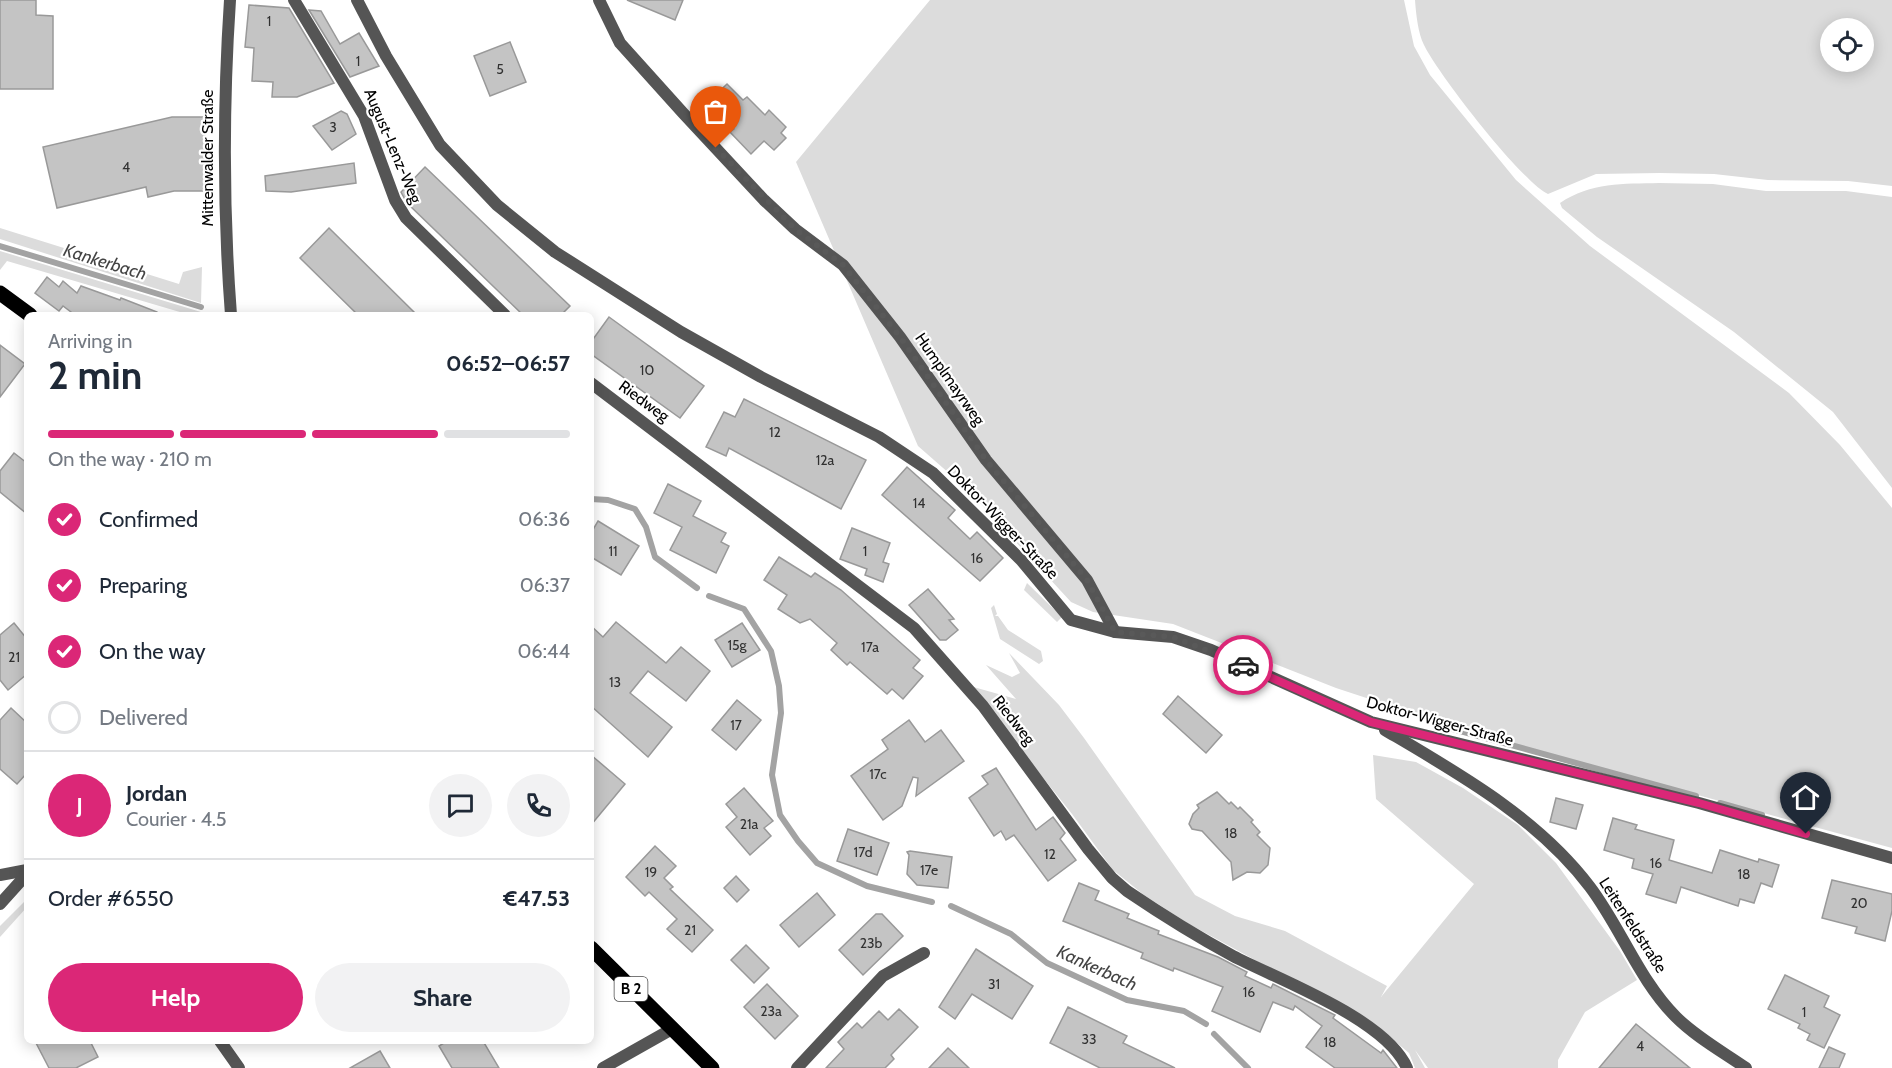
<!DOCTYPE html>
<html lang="en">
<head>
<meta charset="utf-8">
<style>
	body { margin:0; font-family:Cabin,sans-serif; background:#f2f2f3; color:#1f2937; height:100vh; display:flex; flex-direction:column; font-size:22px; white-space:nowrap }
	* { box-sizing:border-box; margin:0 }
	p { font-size:20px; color:#747a83 }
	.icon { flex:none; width:33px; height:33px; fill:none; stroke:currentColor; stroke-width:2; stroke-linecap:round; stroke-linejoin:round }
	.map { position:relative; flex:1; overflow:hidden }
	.side { position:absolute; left:24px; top:312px; width:570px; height:732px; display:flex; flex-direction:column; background:#fff; border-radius:9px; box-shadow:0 3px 15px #0003 }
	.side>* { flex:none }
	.buttons { position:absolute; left:1820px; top:18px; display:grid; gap:12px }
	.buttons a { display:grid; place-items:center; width:54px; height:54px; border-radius:50%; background:#fff; box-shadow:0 3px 15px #0003; font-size:30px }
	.pin { position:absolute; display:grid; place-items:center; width:51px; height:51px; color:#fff; margin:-62px -26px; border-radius:50% 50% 50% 0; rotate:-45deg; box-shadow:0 0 6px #0007 }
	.pin .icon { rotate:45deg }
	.courier { position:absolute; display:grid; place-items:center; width:60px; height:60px; margin:-30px; border:4px solid #db2777; border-radius:50%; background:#fff; color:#222; box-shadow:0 2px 8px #0007 }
	.head em { font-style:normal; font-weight:700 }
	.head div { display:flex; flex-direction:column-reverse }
	.head { display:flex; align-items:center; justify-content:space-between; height:102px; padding:0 24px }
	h1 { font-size:39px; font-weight:700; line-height:45px }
	.bar { display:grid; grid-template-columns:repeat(4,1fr); gap:9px 6px; align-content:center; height:72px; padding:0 24px }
	.bar i { height:8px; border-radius:4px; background:#e0e1e3 }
	.bar .current { background:#db2777 }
	.bar p { grid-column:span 4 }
	.line { display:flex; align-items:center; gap:15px; padding:0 24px; border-top:2px solid #e0e1e3 }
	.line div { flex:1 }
	.round { display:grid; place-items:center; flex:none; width:63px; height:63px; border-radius:32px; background:#f2f2f3 }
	ol { padding:0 24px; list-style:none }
	li { display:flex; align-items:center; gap:18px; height:66px }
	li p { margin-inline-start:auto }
	li .icon { padding:6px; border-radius:50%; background:#db2777; color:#fff; stroke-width:4 }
	li:last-child { color:#747a83 }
	li i { width:33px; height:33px; border:3px solid #e0e1e3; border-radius:50% }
	.cta { display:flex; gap:12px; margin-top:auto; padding:12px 24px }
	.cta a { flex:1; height:69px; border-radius:36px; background:#db2777; color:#fff; font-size:24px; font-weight:700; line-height:69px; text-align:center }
	.cta a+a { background:#f2f2f3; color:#1f2937 }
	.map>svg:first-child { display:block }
	.green { fill:#dcdcdc; fill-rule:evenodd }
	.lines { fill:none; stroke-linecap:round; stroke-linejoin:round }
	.stream { stroke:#a3a3a3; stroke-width:6 }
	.building { fill:#c4c4c4; stroke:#999; stroke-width:1.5 }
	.minor { stroke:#555; stroke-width:12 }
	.primary { stroke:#000; stroke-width:15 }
	.done { stroke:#595959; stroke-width:6; stroke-dasharray:0 10.8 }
	.route { stroke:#db2777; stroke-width:8 }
	.labels { text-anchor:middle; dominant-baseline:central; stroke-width:4.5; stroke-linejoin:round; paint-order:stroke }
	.number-label { font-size:14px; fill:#313131 }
	.shield { fill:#fff; stroke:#4c4c4c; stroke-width:1.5 }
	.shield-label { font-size:15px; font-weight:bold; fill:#000 }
	.street-label { font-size:16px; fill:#000; stroke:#fff }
	.water-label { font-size:18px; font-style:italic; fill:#444; stroke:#fff }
</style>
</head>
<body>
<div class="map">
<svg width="1892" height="1068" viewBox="0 0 1892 1068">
	<rect width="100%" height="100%" fill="#fff"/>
	<!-- green -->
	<g class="green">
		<polygon points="930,0 1404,0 1414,46 1430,75 1516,180 1590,246 1789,393 1840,445 1892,508 1892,848 1485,737 1336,688 1173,624 1093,612 1071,602 967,489 918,446 796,162"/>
		<path d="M1415,0H1892V186L1848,181L1768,180L1714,174L1660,173L1596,174L1548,194C1522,182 1438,74 1424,45C1418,33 1416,14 1415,0ZM1830,28H1863V62H1830Z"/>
		<path d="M1659,183L1713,184L1766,191H1846L1892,197V488L1833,412L1734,332L1597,237L1562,208L1560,203C1591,182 1623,184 1659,183Z"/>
		<polygon points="0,228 179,284 183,272 202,267 201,303 0,239"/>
		<polygon points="0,251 201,312 201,315 190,315 7,261 0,270"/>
		<polygon points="1027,583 1062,617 1057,622 1024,590"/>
		<polygon points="994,605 997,614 995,616 998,616 1008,630 1041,651 1043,661 1039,664 1000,639 991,608"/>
		<polygon points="1009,653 1059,705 1084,738 1195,895 1235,916 1285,931 1387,986 1381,997 1474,884 1376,799 1373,755 1416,762 1463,788 1518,825 1556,863 1620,951 1637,980 1585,1012 1558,1060 1558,1068 1428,1068 1415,1050 1425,1068 1415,1068 1409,1053 1378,1027 1189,924 1144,895 1113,870 1072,814 970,686 1016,699 986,665 1012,677 1020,673"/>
		<polygon points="27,899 27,907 0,937 0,926"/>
	</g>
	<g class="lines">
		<!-- stream -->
		<g class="stream">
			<polyline points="0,246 201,307"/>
			<polyline points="591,499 608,500 635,509 646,527 655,557 697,588"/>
			<polyline points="709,596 744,609 771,651 779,686 781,713 772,775 780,815 798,841 817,863 867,886 932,902"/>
			<polyline points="1442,726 1696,796"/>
			<polyline points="1720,803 1762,815"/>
			<polyline points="951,906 1011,934 1047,963 1127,1000 1184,1011 1206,1024"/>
			<polyline points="1214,1034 1248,1068"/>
		</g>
	</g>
	<!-- building -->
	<g class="building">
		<polygon points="0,0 36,0 36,15 53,16 53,89 0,89"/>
		<polygon points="627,0 683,0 675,20"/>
		<polygon points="249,5 289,8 334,83 297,97 272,97 273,82 252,81 254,48 245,47"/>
		<polygon points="309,10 321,11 340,44 359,33 379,66 350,77"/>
		<polygon points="510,42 526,82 490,96 474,56"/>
		<polygon points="727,84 743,100 747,97 765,115 769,110 786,127 781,133 786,138 774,150 764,141 751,154 730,132 734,129 708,102"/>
		<polygon points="341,111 347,114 356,134 332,150 313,126"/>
		<polygon points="172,117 205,117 204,191 174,191 148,197 146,187 57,208 43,147"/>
		<polygon points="354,163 356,183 291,192 266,191 265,176"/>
		<polygon points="425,167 570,306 561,315 523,315 407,203 401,192"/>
		<polygon points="329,228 417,315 358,315 300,258"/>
		<polygon points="47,277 59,287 63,281 77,293 81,286 120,300 121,298 157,312 157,315 75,315 63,306 59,311 35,293"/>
		<polygon points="609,317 704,386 680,418 591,354 591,342"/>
		<polygon points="0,345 25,364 0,397"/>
		<polygon points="744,399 866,460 841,509 729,448 726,456 706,447 724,412 735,417"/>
		<polygon points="14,453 27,463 27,514 0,492 0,471"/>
		<polygon points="907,467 955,510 948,518 970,539 977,532 1003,558 980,581 882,495"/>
		<polygon points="668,484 701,501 693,516 726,533 721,542 729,546 716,573 670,550 682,527 654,513"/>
		<polygon points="598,521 639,546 621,575 591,557 591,533"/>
		<polygon points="852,528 890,543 883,562 889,564 883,582 865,575 867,569 840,559"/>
		<polygon points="779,557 811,577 815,573 841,590 920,660 913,668 923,676 903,699 892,689 887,694 850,662 847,665 831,650 837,643 810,619 800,623 778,609 787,595 764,580"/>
		<polygon points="928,589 954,619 949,620 958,630 946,640 940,640 909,605"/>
		<polygon points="616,622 666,663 681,647 710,671 686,701 648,671 630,693 672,727 648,757 591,706 591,626 603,637"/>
		<polygon points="14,623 27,639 27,674 8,690 0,680 0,635"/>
		<polygon points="742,623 760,650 732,667 715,640"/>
		<polygon points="1178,696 1222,735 1206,753 1163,714"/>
		<polygon points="737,700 761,720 736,750 712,730"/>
		<polygon points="11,708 27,723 27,773 17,784 0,769 0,720"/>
		<polygon points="909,720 925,742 941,730 964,761 916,796 918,778 913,777 902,806 883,820 851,776 888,749 882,740"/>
		<polygon points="591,755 625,784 591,825"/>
		<polygon points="996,768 1036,830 1053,817 1065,833 1060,839 1076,860 1048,881 1014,835 1006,840 1001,831 994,836 969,798 988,784 982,776"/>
		<polygon points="744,788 773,821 764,828 771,836 750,855 726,827 737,817 726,804"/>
		<polygon points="1217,792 1229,804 1231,802 1238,809 1240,807 1253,820 1251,822 1260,832 1257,835 1270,848 1268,865 1260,873 1247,872 1233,880 1231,862 1202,831 1192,829 1189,824 1193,814 1199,808 1197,805"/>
		<polygon points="1556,798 1583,805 1576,829 1550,822"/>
		<polygon points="1613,818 1637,825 1635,829 1674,840 1669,860 1712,873 1720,850 1758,862 1759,859 1779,865 1772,887 1761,883 1754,903 1740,899 1738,906 1681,887 1676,903 1646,894 1653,874 1632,868 1634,859 1604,850"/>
		<polygon points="848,829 889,843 877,875 837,861"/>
		<polygon points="655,846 676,866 664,878 673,887 670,889 713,930 692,952 667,929 677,919 649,892 645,896 626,877"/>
		<polygon points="910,851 952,857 948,888 917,885 907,874 909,855 907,852"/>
		<polygon points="736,876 749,890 737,902 724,888"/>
		<polygon points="1832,880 1892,894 1892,911 1885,941 1855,933 1857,927 1822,918"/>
		<polygon points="1079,883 1099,891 1095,900 1129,914 1127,918 1159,931 1158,934 1218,957 1247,972 1245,976 1271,988 1273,984 1335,1015 1333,1018 1381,1053 1383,1050 1397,1068 1335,1068 1306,1047 1322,1026 1295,1006 1293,1010 1273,1002 1260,1032 1212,1011 1223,987 1174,968 1173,971 1141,958 1143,953 1063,921"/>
		<polygon points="817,893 835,915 799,947 780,925"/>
		<polygon points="876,914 882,914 903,936 863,975 839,950"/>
		<polygon points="746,945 769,968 754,983 731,960"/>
		<polygon points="976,949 1033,986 1012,1019 972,994 955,1019 939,1007"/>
		<polygon points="1785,975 1829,996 1824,1007 1840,1015 1824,1048 1807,1040 1810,1034 1798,1028 1800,1024 1768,1009"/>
		<polygon points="767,984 798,1016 775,1039 744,1007"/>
		<polygon points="1068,1007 1127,1036 1123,1043 1175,1068 1100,1068 1050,1043"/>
		<polygon points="899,1009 918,1027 891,1055 894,1059 885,1068 826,1068 844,1049 838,1042 857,1023 862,1028 879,1011 888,1020"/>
		<polygon points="1636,1024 1690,1068 1599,1068"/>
		<polygon points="35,1041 90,1041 98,1057 76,1068 49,1068"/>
		<polygon points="447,1041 483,1041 499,1068 452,1068 439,1046"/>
		<polygon points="1829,1047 1845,1054 1839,1068 1819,1068"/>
		<polygon points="948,1048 969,1068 929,1068"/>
		<polygon points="380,1051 390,1068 350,1068"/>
	</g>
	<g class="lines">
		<!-- minor -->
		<g class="minor">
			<path d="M230,0C223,105 223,210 231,315"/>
			<polyline points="294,0 364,116 395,200 406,218 505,315"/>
			<polyline points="357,0 386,56 440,145 497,205 555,252 681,332 761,377 879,437 933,473 1021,560 1071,620 1115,632 1173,637 1211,650 1371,722 1699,803 1892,858"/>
			<polyline points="599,0 620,43 683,113 764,200 795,229 843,265 900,337 986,460 1087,580 1115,632"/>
			<path d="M591,383L914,628L983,706L1088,849L1112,878L1127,891C1161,914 1196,936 1233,956C1279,980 1386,1019 1407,1068"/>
			<path d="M1385,730C1458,773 1538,818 1590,887C1621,928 1639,980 1676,1017C1696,1037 1723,1052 1746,1068"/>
			<polyline points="0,875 27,870"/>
			<polyline points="0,904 27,874"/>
			<polyline points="220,1041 239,1068"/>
			<polyline points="603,1068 672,1029"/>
			<polyline points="797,1068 883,976 924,953"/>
		</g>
		<!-- primary -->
		<g class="primary">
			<polyline points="0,293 30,315"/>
			<polyline points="591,948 712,1068"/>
		</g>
	</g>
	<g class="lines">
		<!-- done -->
		<polyline class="done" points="716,148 795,229 843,265 900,337 986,460 1087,580 1115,632 1173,637 1243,665"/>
		<!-- route -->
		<polyline class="route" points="1243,665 1371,722 1699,803 1806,834"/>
	</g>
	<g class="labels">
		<!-- number labels -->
		<g class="number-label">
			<text x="269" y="21">1</text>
			<text x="358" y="61">1</text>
			<text x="500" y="69">5</text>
			<text x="333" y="127">3</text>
			<text x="126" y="167">4</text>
			<text x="647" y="370">10</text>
			<text x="775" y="432">12</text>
			<text x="825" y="460">12a</text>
			<text x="919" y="503">14</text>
			<text x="613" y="551">11</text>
			<text x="865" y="551">1</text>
			<text x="977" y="558">16</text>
			<text x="737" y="645">15g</text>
			<text x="870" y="647">17a</text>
			<text x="14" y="657">21</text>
			<text x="615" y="682">13</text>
			<text x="736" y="725">17</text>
			<text x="878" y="774">17c</text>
			<text x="749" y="824">21a</text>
			<text x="1231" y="833">18</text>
			<text x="863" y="852">17d</text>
			<text x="1050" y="854">12</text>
			<text x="1656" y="863">16</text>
			<text x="929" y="870">17e</text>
			<text x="651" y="872">19</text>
			<text x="1744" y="874">18</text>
			<text x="1859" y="903">20</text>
			<text x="690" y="930">21</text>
			<text x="871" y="943">23b</text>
			<text x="994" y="984">31</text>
			<text x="1249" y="992">16</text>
			<text x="771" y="1011">23a</text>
			<text x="1804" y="1012">1</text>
			<text x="1089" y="1039">33</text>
			<text x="1330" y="1042">18</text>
			<text x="1640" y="1046">4</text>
		</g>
		<!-- shield labels -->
		<rect class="shield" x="614.5" y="977" width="33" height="24" rx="4.5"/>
		<g class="shield-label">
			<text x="631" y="989">B 2</text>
		</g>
		<!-- street labels -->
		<g class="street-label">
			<text transform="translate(393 146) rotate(67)">August-Lenz-Weg</text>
			<text transform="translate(207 158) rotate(-90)">Mittenwalder Straße</text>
			<text transform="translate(950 379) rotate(55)">Humplmayrweg</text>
			<text transform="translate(644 401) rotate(36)">Riedweg</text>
			<text transform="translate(1003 522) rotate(46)">Doktor-Wigger-Straße</text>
			<text transform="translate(1014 720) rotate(52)">Riedweg</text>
			<text transform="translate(1440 721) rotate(15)">Doktor-Wigger-Straße</text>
			<text transform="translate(1633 925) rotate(57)">Leitenfeldstraße</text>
		</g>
		<!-- water labels -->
		<g class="water-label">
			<text transform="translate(105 262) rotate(17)">Kankerbach</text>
			<text transform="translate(1097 968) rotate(24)">Kankerbach</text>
		</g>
	</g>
</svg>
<div class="buttons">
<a><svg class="icon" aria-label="locate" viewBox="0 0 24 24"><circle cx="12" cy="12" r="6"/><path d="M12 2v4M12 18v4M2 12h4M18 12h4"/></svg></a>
</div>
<div class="pin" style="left:716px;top:148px;background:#ea580c"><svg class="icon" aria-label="bag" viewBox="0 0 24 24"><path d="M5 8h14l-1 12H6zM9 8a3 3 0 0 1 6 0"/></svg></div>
<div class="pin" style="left:1806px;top:834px;background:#1f2937"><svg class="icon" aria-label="home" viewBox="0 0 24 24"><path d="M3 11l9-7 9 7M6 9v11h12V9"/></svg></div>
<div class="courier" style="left:1243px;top:665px"><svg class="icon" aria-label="car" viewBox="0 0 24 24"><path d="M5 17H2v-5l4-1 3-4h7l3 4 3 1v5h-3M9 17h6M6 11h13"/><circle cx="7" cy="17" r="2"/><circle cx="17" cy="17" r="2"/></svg></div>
<section class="side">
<div class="head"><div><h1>2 min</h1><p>Arriving in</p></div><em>06:52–06:57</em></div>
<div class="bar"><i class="current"></i><i class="current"></i><i class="current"></i><i></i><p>On the way · 210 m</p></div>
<ol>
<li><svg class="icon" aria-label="check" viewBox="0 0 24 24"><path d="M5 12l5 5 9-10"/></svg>Confirmed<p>06:36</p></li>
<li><svg class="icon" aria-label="check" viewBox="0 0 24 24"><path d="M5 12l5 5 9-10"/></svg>Preparing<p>06:37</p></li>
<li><svg class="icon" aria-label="check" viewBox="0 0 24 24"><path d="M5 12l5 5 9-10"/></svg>On the way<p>06:44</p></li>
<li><i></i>Delivered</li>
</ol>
<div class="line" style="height:108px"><b class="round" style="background:#db2777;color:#fff">J</b><div><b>Jordan</b><p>Courier · 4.5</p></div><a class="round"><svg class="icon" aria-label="chat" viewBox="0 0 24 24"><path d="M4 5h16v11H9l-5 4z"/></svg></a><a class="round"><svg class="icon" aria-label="phone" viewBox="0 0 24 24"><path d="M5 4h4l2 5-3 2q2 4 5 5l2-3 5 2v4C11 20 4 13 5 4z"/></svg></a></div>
<div class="line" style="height:78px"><div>Order #6550</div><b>€47.53</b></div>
<div class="cta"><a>Help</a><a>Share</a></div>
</section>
</div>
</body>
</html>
